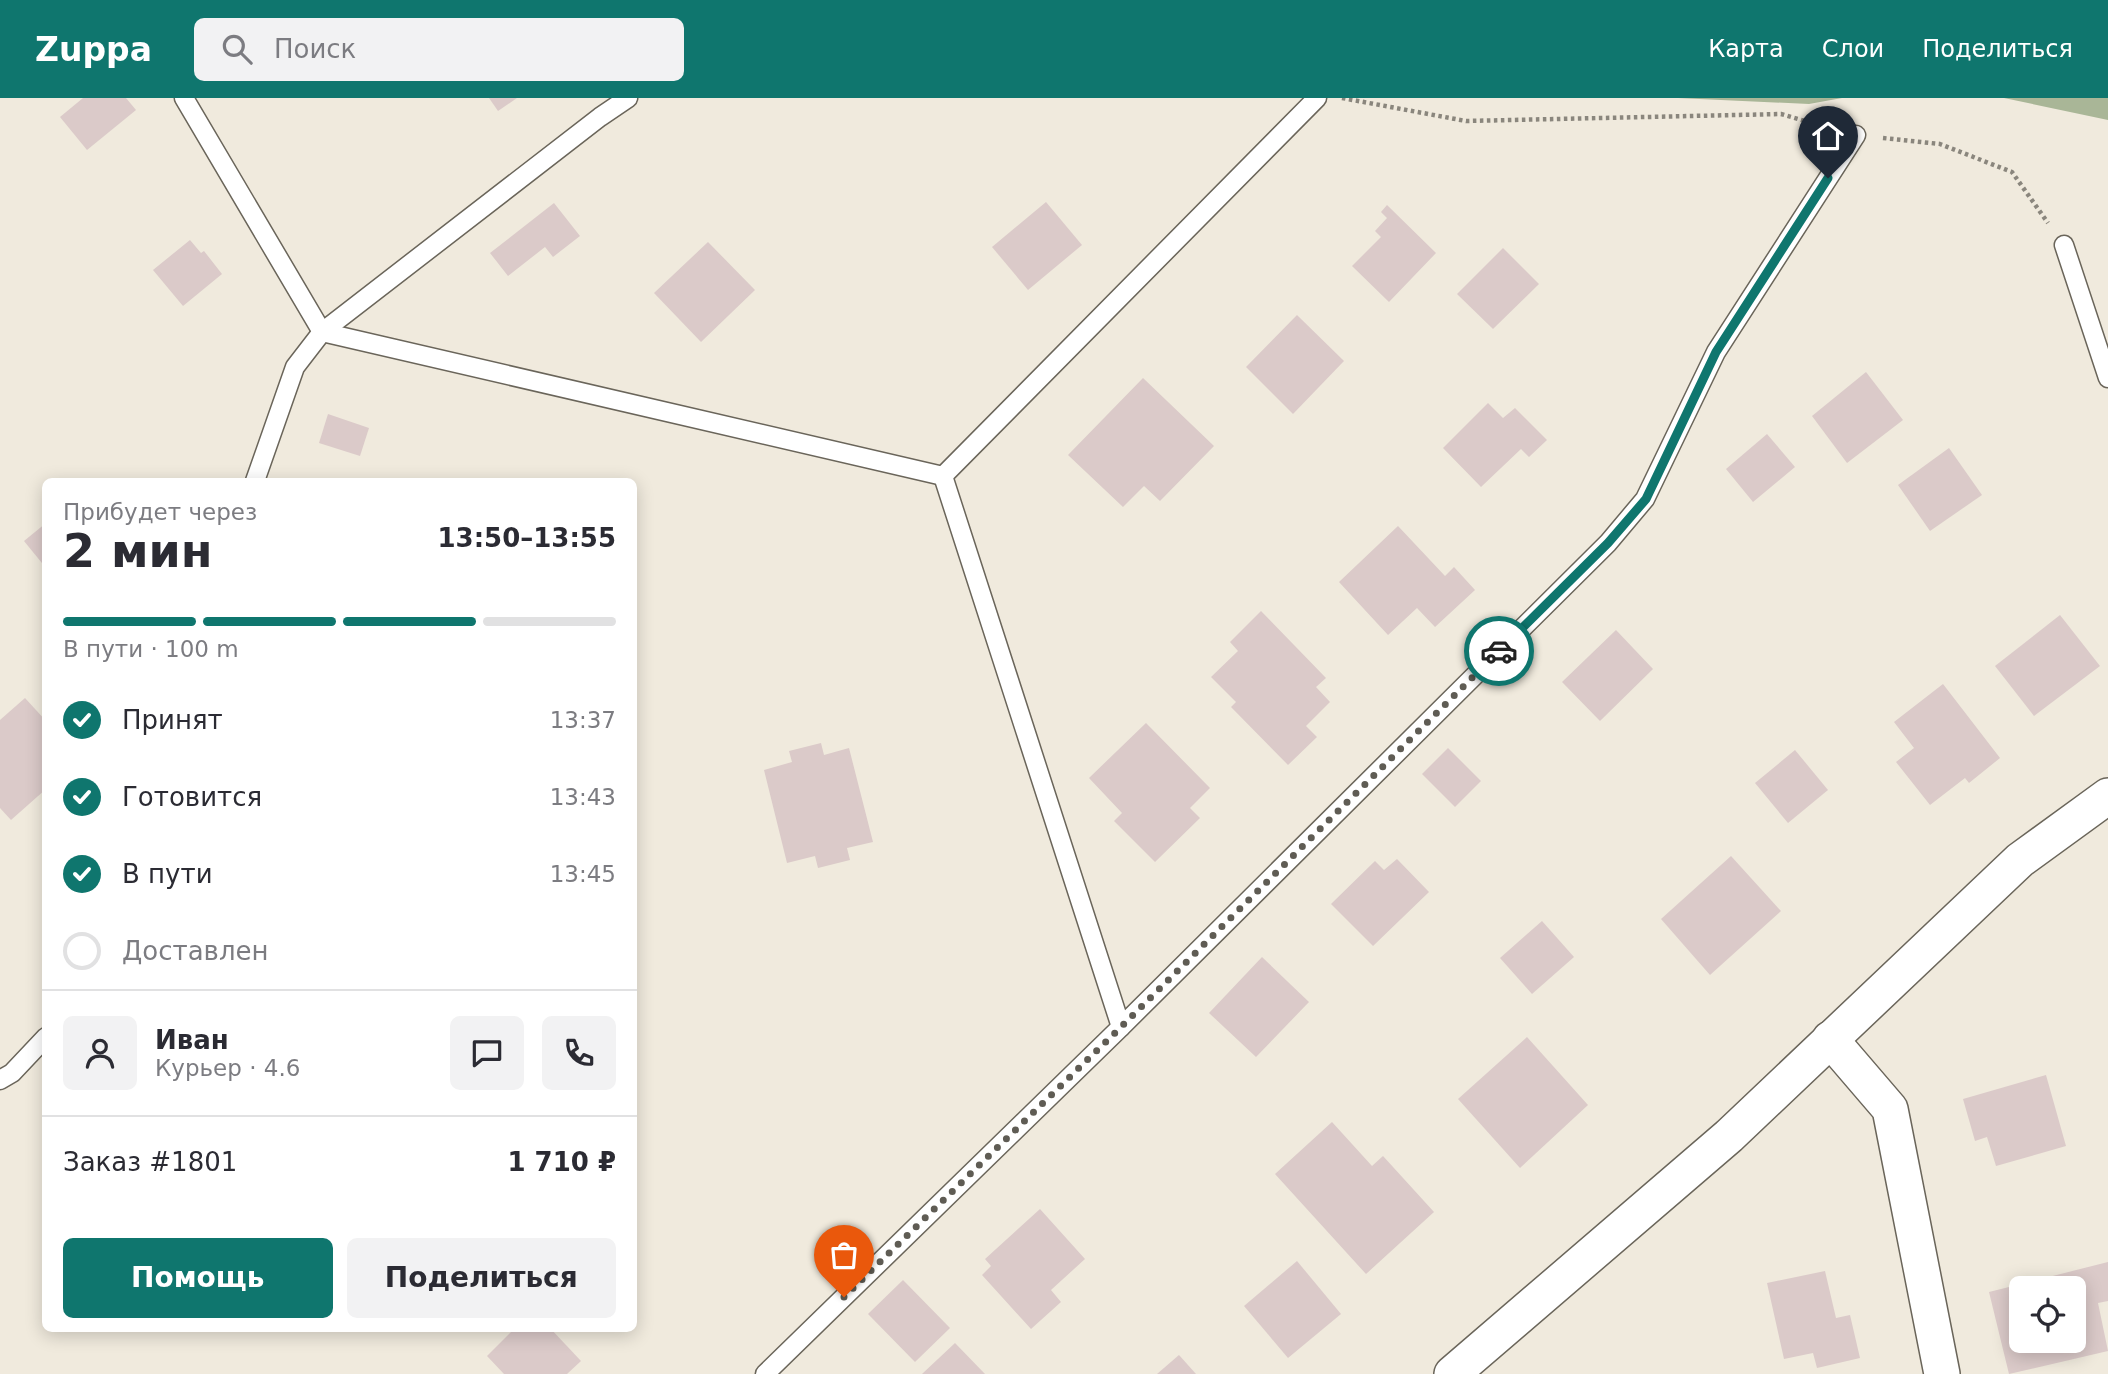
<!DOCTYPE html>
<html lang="ru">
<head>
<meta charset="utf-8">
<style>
	body { margin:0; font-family:"DejaVu Sans",sans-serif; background:#f2f2f3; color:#2b2b33; height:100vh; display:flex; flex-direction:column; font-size:26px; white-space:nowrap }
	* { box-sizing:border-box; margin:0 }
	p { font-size:23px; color:#7c7c81 }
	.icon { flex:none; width:38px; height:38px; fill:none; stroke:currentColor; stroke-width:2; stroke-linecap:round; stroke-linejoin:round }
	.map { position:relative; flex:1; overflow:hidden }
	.sheet { position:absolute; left:42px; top:380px; width:595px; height:854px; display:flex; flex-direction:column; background:#fff; border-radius:10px; box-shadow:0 4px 18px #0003 }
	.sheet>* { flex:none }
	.buttons { position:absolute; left:2009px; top:1178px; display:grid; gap:14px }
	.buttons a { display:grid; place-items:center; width:77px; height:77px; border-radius:10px; background:#fff; box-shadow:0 4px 18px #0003; font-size:35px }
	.pin { position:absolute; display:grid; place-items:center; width:60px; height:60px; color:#fff; margin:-72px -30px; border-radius:50% 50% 50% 0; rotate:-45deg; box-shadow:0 0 7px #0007 }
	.pin .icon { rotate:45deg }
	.courier { position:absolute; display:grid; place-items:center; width:70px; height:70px; margin:-35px; border:5px solid #0f766e; border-radius:50%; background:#fff; color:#222; box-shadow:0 2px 9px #0007 }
	.summary em { font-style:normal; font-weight:700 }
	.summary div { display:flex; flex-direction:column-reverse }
	.summary { display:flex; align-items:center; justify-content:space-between; height:119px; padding:0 21px }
	h1 { font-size:46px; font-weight:700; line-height:52px }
	.bar { display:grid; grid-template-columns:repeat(4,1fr); gap:10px 7px; align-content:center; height:84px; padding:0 21px }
	.bar i { height:9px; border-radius:5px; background:#e1e1e2 }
	.bar .current { background:#0f766e }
	.bar p { grid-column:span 4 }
	.line { display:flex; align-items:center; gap:18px; padding:0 21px; border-top:2px solid #e1e1e2 }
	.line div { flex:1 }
	.round { display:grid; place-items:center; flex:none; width:74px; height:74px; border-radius:10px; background:#f2f2f3 }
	ol { padding:0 21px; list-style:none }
	li { display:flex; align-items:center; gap:21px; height:77px }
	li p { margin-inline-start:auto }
	li .icon { padding:7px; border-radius:50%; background:#0f766e; color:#fff; stroke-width:4 }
	li:last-child { color:#7c7c81 }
	li i { width:38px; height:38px; border:4px solid #e1e1e2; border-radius:50% }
	.cta { display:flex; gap:14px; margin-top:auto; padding:14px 21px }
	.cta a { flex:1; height:80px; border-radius:10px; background:#0f766e; color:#fff; font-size:28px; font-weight:700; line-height:80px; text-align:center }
	.cta a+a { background:#f2f2f3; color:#2b2b33 }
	header { display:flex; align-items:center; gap:42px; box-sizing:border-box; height:98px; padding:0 35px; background:#0f766e; color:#fff }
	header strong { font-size:33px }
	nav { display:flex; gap:38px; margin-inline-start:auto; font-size:24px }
	.search { width:490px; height:63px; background:#f2f2f3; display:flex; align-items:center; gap:18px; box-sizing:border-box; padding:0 24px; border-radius:10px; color:#7c7c81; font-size:26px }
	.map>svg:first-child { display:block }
	.forest { fill:#a9b697 }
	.building { fill:#dbcac9; fill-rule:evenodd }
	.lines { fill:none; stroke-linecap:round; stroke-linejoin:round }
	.service-casing { stroke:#6a655a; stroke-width:21 }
	.minor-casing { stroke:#6a655a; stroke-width:38 }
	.path { stroke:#8a867d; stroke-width:4.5; stroke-dasharray:3.5 3.5; stroke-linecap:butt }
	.service { stroke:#fff; stroke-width:18 }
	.minor { stroke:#fff; stroke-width:35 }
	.done { stroke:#5f5c54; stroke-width:7; stroke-dasharray:0 12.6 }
	.route { stroke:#0f766e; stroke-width:9 }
</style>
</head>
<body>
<header>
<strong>Zuppa</strong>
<div class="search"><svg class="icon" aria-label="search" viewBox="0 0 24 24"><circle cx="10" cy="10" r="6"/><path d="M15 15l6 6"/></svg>Поиск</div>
<nav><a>Карта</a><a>Слои</a><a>Поделиться</a></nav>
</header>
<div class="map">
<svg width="2108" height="1276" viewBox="0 0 2108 1276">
	<rect width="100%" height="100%" fill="#f0eadd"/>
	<!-- forest -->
	<g class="forest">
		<polygon points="1678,0 1842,0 1809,6"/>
		<polygon points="2004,0 2108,0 2108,22"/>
	</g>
	<!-- building -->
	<g class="building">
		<polygon points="83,0 126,0 136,12 87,52 60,19"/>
		<polygon points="489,0 517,0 498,13"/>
		<polygon points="1046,104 1082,147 1028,192 992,149"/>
		<polygon points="554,105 580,138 553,159 545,149 508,178 490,155"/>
		<polygon points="1387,107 1436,155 1389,204 1352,168 1381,139 1375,133 1387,120 1381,114"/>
		<polygon points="190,142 201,155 204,153 222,176 183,208 153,172"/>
		<polygon points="708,144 755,192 701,244 654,195"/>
		<polygon points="1503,150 1539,186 1493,231 1457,196"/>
		<polygon points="1297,217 1344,263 1293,316 1246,269"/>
		<polygon points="1866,274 1903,322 1847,365 1812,318"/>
		<polygon points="1143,280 1214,348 1160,403 1144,388 1123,409 1068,357"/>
		<polygon points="1488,305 1503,320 1515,310 1547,342 1529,359 1521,351 1481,389 1443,350"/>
		<polygon points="328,316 369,330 360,358 319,345"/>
		<polygon points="1767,336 1795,369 1753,404 1726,371"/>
		<polygon points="1949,350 1982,397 1930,433 1898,387"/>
		<polygon points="46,425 46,470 24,443"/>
		<polygon points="1398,428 1445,478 1454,469 1475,492 1435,529 1417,510 1388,537 1339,484"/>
		<polygon points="1261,513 1326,580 1316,589 1330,604 1306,628 1317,639 1288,667 1231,609 1236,604 1211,579 1238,553 1230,544"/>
		<polygon points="2060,517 2100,568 2034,618 1995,568"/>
		<polygon points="1616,532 1653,571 1600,623 1562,584"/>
		<polygon points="1943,586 2000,660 1969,685 1965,680 1930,707 1896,664 1914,650 1894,624"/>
		<polygon points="25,600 46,623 46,691 11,722 0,710 0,622"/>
		<polygon points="1146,625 1210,690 1190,710 1200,720 1155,764 1114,723 1122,715 1089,680"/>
		<polygon points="821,645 824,657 849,650 873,744 847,750 850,762 818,770 815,758 787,765 764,672 792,664 789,653"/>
		<polygon points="1448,650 1481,683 1455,709 1422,676"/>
		<polygon points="1795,652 1828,692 1788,725 1755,685"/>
		<polygon points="1731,758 1781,813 1710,877 1661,821"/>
		<polygon points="1397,761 1429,794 1373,848 1331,806 1375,763 1384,772"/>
		<polygon points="1542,823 1574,859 1532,896 1500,860"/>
		<polygon points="1262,859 1309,904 1256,959 1209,915"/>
		<polygon points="1527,939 1588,1007 1520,1070 1458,1001"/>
		<polygon points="2046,977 2066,1048 1996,1068 1987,1039 1975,1043 1963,1001"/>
		<polygon points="1332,1024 1372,1068 1383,1058 1434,1114 1366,1176 1275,1076"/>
		<polygon points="1040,1111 1085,1161 1051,1192 1061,1204 1031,1231 982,1177 991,1168 985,1161"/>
		<polygon points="1297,1163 1341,1216 1288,1260 1244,1208"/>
		<path d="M2108,1164V1203L2098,1205L2108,1253L2009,1276L1989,1194ZM2021,1190H2074V1242H2021Z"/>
		<polygon points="1825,1173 1836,1220 1850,1217 1860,1260 1817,1270 1813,1255 1784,1261 1767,1185"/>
		<polygon points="903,1182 950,1230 915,1264 868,1216"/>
		<polygon points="515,1230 550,1230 581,1263 567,1276 504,1276 487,1258"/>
		<polygon points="955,1245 985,1276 922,1276"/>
		<polygon points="1179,1257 1196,1276 1157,1276"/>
	</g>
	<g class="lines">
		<defs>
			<g id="service">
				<polyline points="184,0 322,234 943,378 1317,0"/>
				<polyline points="2064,147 2108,280"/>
				<polyline points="943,378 1121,929"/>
				<polyline points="255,383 295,269 322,234 600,19 628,0"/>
				<polyline points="0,982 12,975 46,939"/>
				<polyline points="765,1276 1121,929 1608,445 1645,401 1716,254 1856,37"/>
			</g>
			<g id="minor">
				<polyline points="1830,941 1890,1011 1942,1276"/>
				<polyline points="1452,1276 1729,1038 2020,762 2108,698"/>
			</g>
		</defs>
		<!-- service casing -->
		<use href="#service" class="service-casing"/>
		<!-- minor casing -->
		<use href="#minor" class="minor-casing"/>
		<!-- path -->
		<g class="path">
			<polyline points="1342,0 1466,23 1781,16 1829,30"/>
			<polyline points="1883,40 1940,46 2012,74 2048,125"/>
		</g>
		<!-- service -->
		<use href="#service" class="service"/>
		<!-- minor -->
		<use href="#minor" class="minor"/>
	</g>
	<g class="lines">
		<!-- done -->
		<polyline class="done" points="844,1199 1121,929 1499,553"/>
		<!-- route -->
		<polyline class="route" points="1499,553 1608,445 1646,401 1716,254 1828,80"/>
	</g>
</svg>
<div class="buttons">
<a><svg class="icon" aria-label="locate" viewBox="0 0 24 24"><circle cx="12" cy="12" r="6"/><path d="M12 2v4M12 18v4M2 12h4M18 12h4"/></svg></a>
</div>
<div class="pin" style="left:844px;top:1199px;background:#ea580c"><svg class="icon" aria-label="bag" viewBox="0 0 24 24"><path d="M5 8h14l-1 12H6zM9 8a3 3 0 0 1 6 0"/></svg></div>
<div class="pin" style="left:1828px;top:80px;background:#1f2937"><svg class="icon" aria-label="home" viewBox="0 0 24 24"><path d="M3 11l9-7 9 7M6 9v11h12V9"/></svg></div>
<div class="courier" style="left:1499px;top:553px"><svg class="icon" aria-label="car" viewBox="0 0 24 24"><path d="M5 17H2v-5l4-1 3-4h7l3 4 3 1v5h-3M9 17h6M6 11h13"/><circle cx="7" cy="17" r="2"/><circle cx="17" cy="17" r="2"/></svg></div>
<section class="sheet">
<div class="summary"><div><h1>2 мин</h1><p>Прибудет через</p></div><em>13:50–13:55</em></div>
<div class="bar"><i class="current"></i><i class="current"></i><i class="current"></i><i></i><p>В пути · 100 m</p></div>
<ol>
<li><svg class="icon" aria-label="check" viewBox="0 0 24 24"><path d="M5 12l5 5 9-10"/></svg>Принят<p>13:37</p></li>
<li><svg class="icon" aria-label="check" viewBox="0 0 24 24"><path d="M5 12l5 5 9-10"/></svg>Готовится<p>13:43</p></li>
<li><svg class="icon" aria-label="check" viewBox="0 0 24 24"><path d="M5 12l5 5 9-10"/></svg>В пути<p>13:45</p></li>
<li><i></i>Доставлен</li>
</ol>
<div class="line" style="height:126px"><a class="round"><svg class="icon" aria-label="person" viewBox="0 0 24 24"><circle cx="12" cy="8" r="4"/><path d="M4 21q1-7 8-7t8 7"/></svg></a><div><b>Иван</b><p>Курьер · 4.6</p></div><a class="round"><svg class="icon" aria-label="chat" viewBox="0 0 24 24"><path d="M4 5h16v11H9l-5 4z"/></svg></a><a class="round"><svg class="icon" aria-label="phone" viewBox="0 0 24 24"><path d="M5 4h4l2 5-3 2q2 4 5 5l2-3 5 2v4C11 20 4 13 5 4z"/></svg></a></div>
<div class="line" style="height:91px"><div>Заказ #1801</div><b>1 710 ₽</b></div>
<div class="cta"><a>Помощь</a><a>Поделиться</a></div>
</section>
</div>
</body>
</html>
